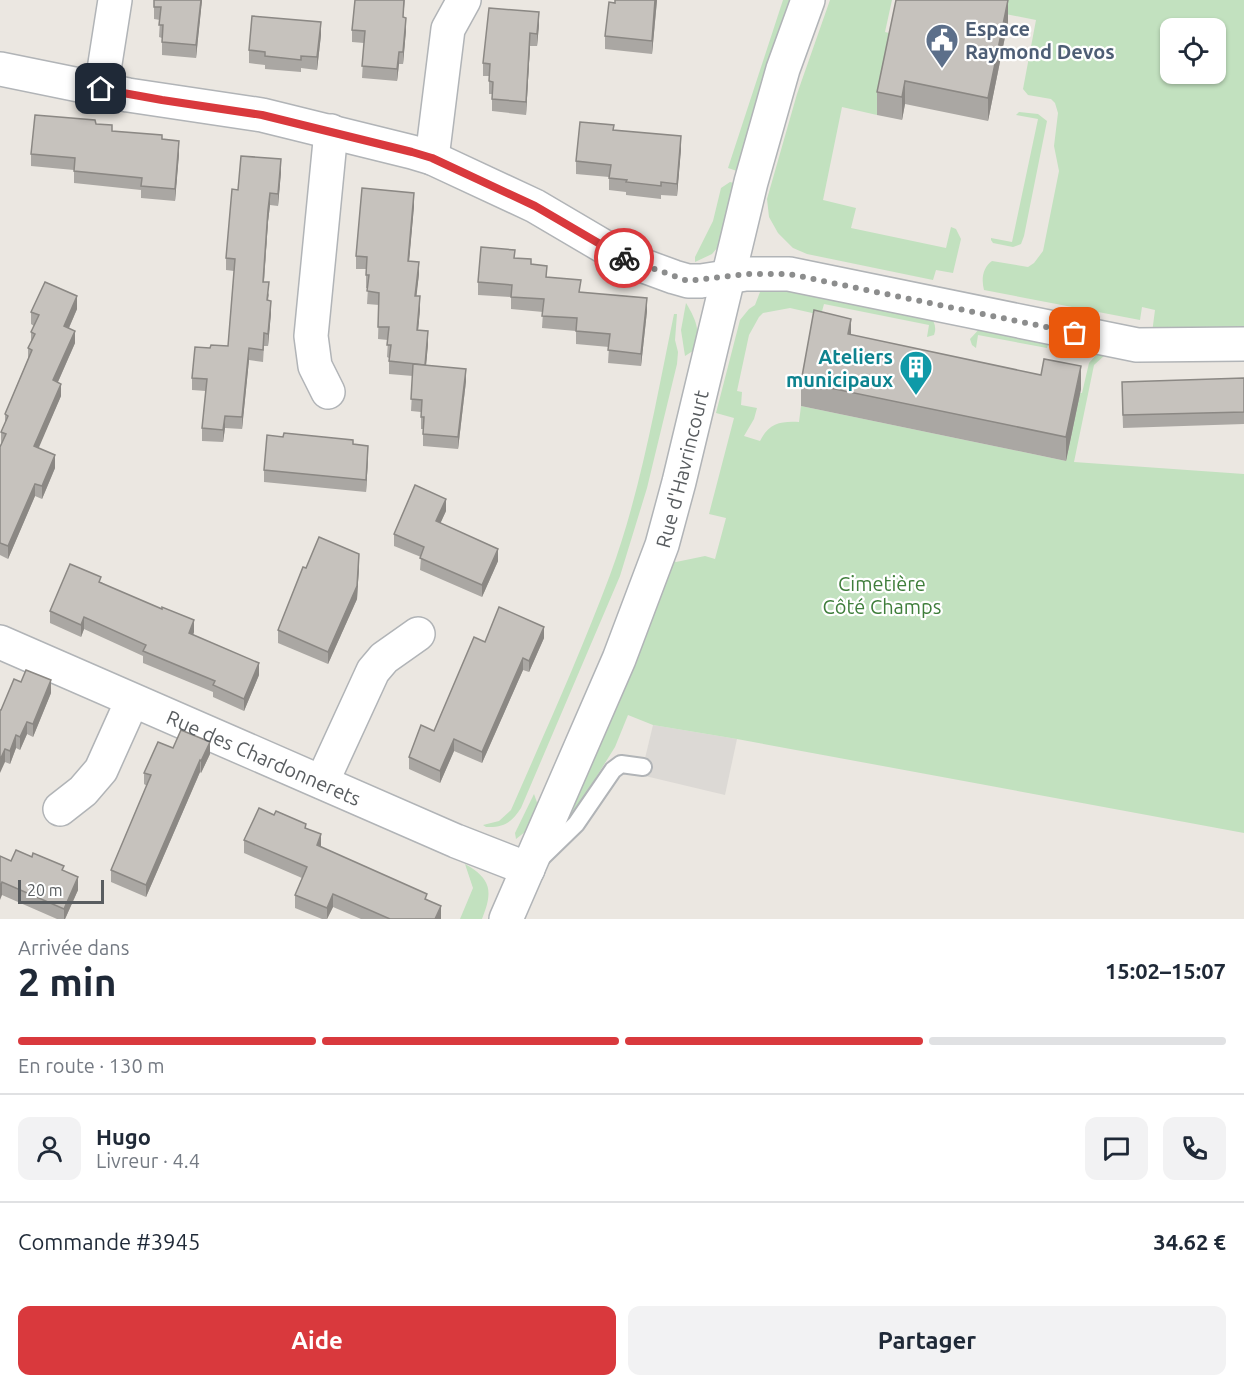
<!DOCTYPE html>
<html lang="fr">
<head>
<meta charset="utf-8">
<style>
	body { margin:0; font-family:Ubuntu,sans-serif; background:#f2f2f3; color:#1f2937; height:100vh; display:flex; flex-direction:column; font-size:22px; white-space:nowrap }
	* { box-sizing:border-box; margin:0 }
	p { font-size:20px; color:#747a83 }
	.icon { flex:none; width:33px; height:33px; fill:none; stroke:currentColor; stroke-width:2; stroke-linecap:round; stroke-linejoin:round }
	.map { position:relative; height:919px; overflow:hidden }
	.sheet { display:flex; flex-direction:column; background:#fff; flex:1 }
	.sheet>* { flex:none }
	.buttons { position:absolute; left:1160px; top:18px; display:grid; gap:12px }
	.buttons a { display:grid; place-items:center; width:66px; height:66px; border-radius:12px; background:#fff; box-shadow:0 2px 4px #0004; font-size:30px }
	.scale { position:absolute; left:18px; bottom:15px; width:86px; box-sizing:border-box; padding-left:6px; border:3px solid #595d60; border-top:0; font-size:16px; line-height:21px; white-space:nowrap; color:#595d60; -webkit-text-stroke:4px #fff; paint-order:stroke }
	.pin { position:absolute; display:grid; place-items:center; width:51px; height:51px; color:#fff; margin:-26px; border-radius:12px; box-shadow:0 3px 9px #0006 }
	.courier { position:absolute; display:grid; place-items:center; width:60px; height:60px; margin:-30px; border:4px solid #d9393d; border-radius:50%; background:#fff; color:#222; box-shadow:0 2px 8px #0007 }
	.head em { font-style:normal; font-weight:600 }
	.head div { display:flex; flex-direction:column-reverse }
	.head { display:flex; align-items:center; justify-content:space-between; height:102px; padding:0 18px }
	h1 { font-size:39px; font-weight:600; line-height:45px }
	.bar { display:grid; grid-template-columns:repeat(4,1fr); gap:9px 6px; align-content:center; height:72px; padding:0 18px }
	.bar i { height:8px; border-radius:4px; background:#e0e1e3 }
	.bar .active { background:#d9393d }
	.bar p { grid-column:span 4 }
	.line { display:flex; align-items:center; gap:15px; padding:0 18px; border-top:2px solid #e0e1e3 }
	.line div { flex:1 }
	.round { display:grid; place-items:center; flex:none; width:63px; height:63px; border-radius:12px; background:#f2f2f3 }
	.button { display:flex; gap:12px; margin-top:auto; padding:12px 18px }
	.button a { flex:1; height:69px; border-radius:12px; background:#d9393d; color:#fff; font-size:24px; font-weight:600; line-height:69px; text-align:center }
	.button a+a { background:#f2f2f3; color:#1f2937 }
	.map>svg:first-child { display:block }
	.industrial { fill:#dcd9d5 }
	.green { fill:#c2e1bf; fill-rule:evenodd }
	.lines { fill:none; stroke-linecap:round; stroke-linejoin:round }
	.service-casing { stroke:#b1b4b7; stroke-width:20 }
	.minor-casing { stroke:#b1b4b7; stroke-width:36 }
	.tertiary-casing { stroke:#b1b4b7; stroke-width:36 }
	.service { stroke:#fff; stroke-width:16 }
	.minor { stroke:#fff; stroke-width:33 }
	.tertiary { stroke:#fff; stroke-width:33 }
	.wall { fill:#aaa7a3 }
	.shaded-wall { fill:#8b8884 }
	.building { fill:#c6c2bd; stroke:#8b8884; stroke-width:1.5 }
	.done { stroke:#8c8d8d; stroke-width:6; stroke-dasharray:0 10.8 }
	.route { stroke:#d9393d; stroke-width:8 }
	.labels { text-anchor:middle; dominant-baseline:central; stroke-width:4.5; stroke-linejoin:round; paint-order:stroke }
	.service-label { font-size:20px; font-weight:bold; fill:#4e5e75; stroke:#fff; text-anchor:start }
	.culture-label { font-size:20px; font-weight:bold; fill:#0d838f; stroke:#fff; text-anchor:end }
	.street-label { font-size:20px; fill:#595d60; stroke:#fff }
	.park-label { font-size:20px; fill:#3f7e3b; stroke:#fff }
</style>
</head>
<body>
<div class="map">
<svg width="1244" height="919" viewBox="0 0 1244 919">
	<rect width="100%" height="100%" fill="#ebe7e1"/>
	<!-- industrial -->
	<polygon class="industrial" points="653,725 737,739 725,795 641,775"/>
	<!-- green -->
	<g class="green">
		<polygon points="783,0 794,0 740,172 728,168"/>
		<polygon points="830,0 892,0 885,32 893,34 877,115 842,107 823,200 856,208 851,228 946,248 951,227 956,229 961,239 953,273 936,270 933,280 807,254 793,248 778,233 769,217 767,199 797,94"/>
		<path d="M935,0H1244V333H1152L1155,310L1142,307L1140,320L984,290C981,279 983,267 992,261L1028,267L1034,263L1043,251L1059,171L1054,146L1058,113L1055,103L1051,99L1028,95L1023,89L1036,20ZM1170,28H1215V74H1170Z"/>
		<polygon points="1019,112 1038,114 1047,121 1024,236 1021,244 1013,247 993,243 991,240 991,238 1012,242 1038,119 1016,115"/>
		<polygon points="730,182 737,184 718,247 712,254 695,262 695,257 713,221 721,188"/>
		<path d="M777,288L930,315C934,322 937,327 934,335L927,337L929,325L824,304L821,315L790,308L763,313L759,317L749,335L737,391L742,392L741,405L757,408L754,419L744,436L760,441C769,423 781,421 799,422L801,406L1066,461L1080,393H1082L1089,363L1095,356L1066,351L1067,344L1105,355L1094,365L1074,462L1244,474V833L737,739L653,725L628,715L615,747L562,832L594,759L671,559L676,562L705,556L715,559L726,518L709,514L734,418L716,413L740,320L749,309L755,305L760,292Z"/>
		<path d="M686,303C696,320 700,329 696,349L685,356L681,330Z"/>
		<path d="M674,314H677L675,340L678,352L677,364L647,488L620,576L521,808C512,822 504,828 486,827L483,825L499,821L511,810C545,732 580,655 610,575C641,491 656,401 674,314Z"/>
		<polygon points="981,327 1049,341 1047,348 978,335 976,348 972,345 970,339"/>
		<polygon points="534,794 539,808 530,828 516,839 515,833"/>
		<path d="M465,864C492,879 493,892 482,919H460L473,888Z"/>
	</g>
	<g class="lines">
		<defs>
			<polyline id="service" points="540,859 576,824 613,770 621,764 643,767"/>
			<g id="minor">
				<polyline points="0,69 128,95 262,115 412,152 432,158 535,206 625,259 674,277 688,281 701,281 746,274 789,274 1137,345 1244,344"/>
				<polyline points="101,89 115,0"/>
				<polyline points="432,158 448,29 464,0"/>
				<polyline points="328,392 315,366 311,336 331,131"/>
				<path id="s1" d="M0,642L456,841L528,869"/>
				<polyline points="322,782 373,671 384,658 418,634"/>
				<polyline points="60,809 83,791 101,770 132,701"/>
			</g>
			<g id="tertiary">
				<path id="s2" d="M506,919L619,659L662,545L679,482L751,182L783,69L808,0"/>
			</g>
		</defs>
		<!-- service casing -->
		<use href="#service" class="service-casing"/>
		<!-- minor casing -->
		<use href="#minor" class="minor-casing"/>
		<!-- tertiary casing -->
		<use href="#tertiary" class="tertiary-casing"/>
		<!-- service -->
		<use href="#service" class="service"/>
		<!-- minor -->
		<use href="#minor" class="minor"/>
		<!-- tertiary -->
		<use href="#tertiary" class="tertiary"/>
	</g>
	<!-- wall -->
	<g class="wall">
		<polygon points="154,0 202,0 196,58 162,55 162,38 159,37 160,20 154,19"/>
		<polygon points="355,0 405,0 403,17 406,30 403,64 399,64 397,81 362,78 364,43 352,42 352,30"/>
		<polygon points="657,0 652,54 605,49 605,36 615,3"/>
		<polygon points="1008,22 988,121 905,104 902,120 877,115 877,92"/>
		<polygon points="539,25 537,46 530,46 526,115 492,111 492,94 489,94 489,76 483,76 483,63"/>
		<polygon points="321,35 317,70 301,68 301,72 265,69 265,65 249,63 249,50"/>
		<polygon points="96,124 112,131 162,139 179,154 175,201 141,198 141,190 74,183 74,170 31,166 31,154"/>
		<polygon points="614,130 681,149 677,196 661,195 661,199 626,195 626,192 609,190 609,177 576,174 576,161"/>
		<polygon points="281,172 278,206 270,205 268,222 264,282 269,295 268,300 271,313 268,346 264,346 263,362 249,360 242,429 225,428 223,442 202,441 202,428 206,391 192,390 192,378 210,348 228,346 234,271 226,270 226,258 238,190"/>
		<polygon points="414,206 409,261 419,274 416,296 420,309 418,330 428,344 426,365 466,381 458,449 423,446 423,429 421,429 421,412 411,411 413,376 389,374 389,358 387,357 388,340 378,339 379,305 367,304 368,288 366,288 366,269 356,269 356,256"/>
		<polygon points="515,258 531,264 547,277 581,292 647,311 641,366 608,363 609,347 576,344 576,331 542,328 543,312 511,309 511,297 478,295 478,282"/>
		<polygon points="77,309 69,328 75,343 58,382 61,396 38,448 55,468 42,499 35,496 8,559 0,555 0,447 1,444 1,432 5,423 5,414 28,359 28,348 31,342 31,332 34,326 31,324 31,312"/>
		<polygon points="851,335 1041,375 1081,389 1066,461 801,406 801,382"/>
		<polygon points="1244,378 1244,424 1123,428 1122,395"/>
		<polygon points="353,444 368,458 366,492 264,482 264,470"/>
		<polygon points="446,511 440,523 498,561 482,597 420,570 421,557 394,546 394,534"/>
		<polygon points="359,566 357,599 328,664 278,643 278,630 306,568"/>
		<polygon points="101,582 194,632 193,635 259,675 244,711 213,697 213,692 143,663 143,656 84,629 81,637 50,623 50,611"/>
		<polygon points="544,638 529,672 523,670 482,763 454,751 440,783 409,769 409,757 434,731 485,642"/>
		<polygon points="51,693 33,737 27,734 20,750 16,748 10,764 5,762 0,710"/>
		<polygon points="173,748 210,754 201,773 200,772 146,897 111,882 111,870 147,786 144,784 144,773"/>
		<polygon points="306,828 321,847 427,899 441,919 361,919 333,907 327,919 322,919 295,908 295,895 302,878 244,853 244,840"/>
		<polygon points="0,856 11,861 64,871 78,890 65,919 57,919 2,895"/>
	</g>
	<!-- shaded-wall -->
	<g class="shaded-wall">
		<polygon points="201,0 202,0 196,58 196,45"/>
		<polygon points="655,0 657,0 652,54 652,41"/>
		<polygon points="1008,0 1008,22 988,121 988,98"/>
		<polygon points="539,12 539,25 537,46 537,34"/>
		<polygon points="406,18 406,30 403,64 403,52"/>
		<polygon points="321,22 321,35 317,70 317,57"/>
		<polygon points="530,33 530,46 526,115 526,102"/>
		<polygon points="399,52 399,64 397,81 397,69"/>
		<polygon points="905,81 905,104 902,120 902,97"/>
		<polygon points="681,136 681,149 677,196 677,184"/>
		<polygon points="179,141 179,154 175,201 175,189"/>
		<polygon points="281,159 281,172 278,206 278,194"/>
		<polygon points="270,193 270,205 268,222 263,294 268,210"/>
		<polygon points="414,193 414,206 408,273 408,261"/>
		<polygon points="419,262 419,274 415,309 415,296"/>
		<polygon points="77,296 77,309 64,339 64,326"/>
		<polygon points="420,296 420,309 417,343 417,330"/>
		<polygon points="647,298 647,311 641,366 641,354"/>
		<polygon points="271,301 271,313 268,346 268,334"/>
		<polygon points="851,319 851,342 848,334"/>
		<polygon points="75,331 75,343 53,393 53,380"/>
		<polygon points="428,331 428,344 425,377 425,365"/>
		<polygon points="249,348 249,360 242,429 242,417"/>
		<polygon points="1081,366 1081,389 1066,461 1066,437"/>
		<polygon points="466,369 466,381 458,449 458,437"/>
		<polygon points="61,384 61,396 34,459 34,446"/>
		<polygon points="225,416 225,428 223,442 223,430"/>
		<polygon points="368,446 368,458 366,492 366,480"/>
		<polygon points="55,455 55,468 42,499 42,486"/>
		<polygon points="35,484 35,496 8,559 8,546"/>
		<polygon points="446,499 446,511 436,533 436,521"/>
		<polygon points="498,549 498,561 482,597 482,585"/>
		<polygon points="359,554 359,566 357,599 328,664 328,652"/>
		<polygon points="84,617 84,629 81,637 81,625"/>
		<polygon points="194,620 194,632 189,645 189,633"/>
		<polygon points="544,627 544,638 529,672 529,661"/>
		<polygon points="523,658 523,670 482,763 482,752"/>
		<polygon points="259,663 259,675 244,711 244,699"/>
		<polygon points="51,680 51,693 33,737 33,724"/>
		<polygon points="27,722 27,734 20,750 20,737"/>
		<polygon points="16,735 16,748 10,764 10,751"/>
		<polygon points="454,739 454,751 440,783 440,771"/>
		<polygon points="210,742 210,754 201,773 201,761"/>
		<polygon points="5,749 5,762 0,773 0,760"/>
		<polygon points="200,760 200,772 146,897 146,885"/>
		<polygon points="321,834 321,847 317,845"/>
		<polygon points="78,877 78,890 65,919 64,919 64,909"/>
		<polygon points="2,882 2,895 0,900 0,888"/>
		<polygon points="333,894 333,907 327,919 327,908"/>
		<polygon points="441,906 441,919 435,919"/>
	</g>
	<!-- building -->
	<g class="building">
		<polygon points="154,0 201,0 196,45 162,42 163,25 159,25 161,7 154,7"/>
		<polygon points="355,0 404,0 403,17 406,18 403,52 399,52 397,69 362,66 365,31 352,30"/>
		<polygon points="615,0 655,0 652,41 605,36 609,2 615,3"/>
		<polygon points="896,0 1008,0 988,98 905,81 902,97 877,92"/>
		<polygon points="489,8 539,12 537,34 530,33 526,102 492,99 493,82 489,81 490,64 483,63"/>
		<polygon points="252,16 321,22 317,57 301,56 301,60 265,56 265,52 249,50"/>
		<polygon points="35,115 95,120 96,124 112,125 112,131 162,135 162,139 179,141 175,189 141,186 142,178 74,171 75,158 31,154"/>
		<polygon points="580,122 614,125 613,130 681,136 677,184 661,182 661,186 626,182 627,180 609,178 611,165 576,161"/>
		<polygon points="241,156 281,159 278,194 270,193 268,210 263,282 269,282 267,300 271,301 268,334 264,333 263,350 249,348 242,417 225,416 223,430 202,428 207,379 192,378 195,347 210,348 211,345 228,346 235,259 226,258 232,189 238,190"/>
		<polygon points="362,188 414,193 408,261 419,262 415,296 420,296 417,330 428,331 425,365 389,361 391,345 387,345 389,327 378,327 379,293 367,291 369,275 366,275 367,257 356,256"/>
		<polygon points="481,247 515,250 514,258 531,259 531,264 547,266 546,277 581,280 579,292 647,298 641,354 608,350 610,334 576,331 577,318 542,316 544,299 511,297 512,285 478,282"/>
		<polygon points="45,282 77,296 64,326 75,331 53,380 61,384 34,446 55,455 42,486 35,484 8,546 0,543 0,447 6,434 1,432 8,416 5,414 32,350 28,348 35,334 31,332 39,315 31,312"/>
		<polygon points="814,310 851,319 848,334 1041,375 1044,359 1081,366 1066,437 801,382"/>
		<polygon points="413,364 466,369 458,437 423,434 424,417 421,417 422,400 411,399"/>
		<polygon points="1244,378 1244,412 1123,415 1122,382"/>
		<polygon points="284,433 353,440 353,444 368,446 366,480 264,470 267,435 283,437"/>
		<polygon points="415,485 446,499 436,521 498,549 482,585 420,558 424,547 394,534"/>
		<polygon points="319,537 359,554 357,586 328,652 278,630 303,567 306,568"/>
		<polygon points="70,564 101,577 99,582 162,609 162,607 194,620 189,633 259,663 244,699 213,685 215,681 143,651 146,645 84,617 81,625 50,611"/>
		<polygon points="499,607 544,627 529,661 523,658 482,752 454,739 440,771 409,757 421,725 434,731 474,637 485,642"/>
		<polygon points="26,670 51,680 33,724 27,722 20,737 16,735 10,751 5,749 0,760 0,710 1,710 14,679 21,682"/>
		<polygon points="181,730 210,742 201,761 200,760 146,885 111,870 151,775 144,773 158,742 173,748"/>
		<polygon points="259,808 274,815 276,811 306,824 305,828 321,834 317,845 427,894 425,899 441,906 435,919 390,919 333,894 327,908 295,895 307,867 244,840"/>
		<polygon points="16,850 32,857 33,853 64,866 62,870 78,877 64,909 2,882 0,888 0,856 11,861"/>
	</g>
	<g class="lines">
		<!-- done -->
		<polyline class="done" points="624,258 688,281 746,274 789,274 1075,333"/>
		<!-- route -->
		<polyline class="route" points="101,89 162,100 262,115 412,152 432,158 535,206 624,258"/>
	</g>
	<!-- icons -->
	<defs>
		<symbol id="civic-pin" viewBox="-11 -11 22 30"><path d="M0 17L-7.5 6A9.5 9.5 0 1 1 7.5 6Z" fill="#5c6f8a" stroke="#fff"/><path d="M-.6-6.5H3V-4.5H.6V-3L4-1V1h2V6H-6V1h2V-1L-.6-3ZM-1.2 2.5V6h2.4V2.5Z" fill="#fff"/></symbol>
		<symbol id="building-pin" viewBox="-11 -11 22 30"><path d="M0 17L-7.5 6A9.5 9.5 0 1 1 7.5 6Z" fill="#0f9aa8" stroke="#fff"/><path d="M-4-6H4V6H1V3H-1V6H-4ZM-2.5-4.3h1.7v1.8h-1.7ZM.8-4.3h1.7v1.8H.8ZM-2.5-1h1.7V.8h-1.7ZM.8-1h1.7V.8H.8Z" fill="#fff"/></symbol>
	</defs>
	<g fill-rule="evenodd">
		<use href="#civic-pin" x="923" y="21" width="38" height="52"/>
		<use href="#building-pin" x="897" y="348" width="38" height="52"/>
	</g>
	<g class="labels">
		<!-- service labels -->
		<g class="service-label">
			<text x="965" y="28">Espace<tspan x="965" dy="23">Raymond Devos</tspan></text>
		</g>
		<!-- culture labels -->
		<g class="culture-label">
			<text x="893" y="356">Ateliers<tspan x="893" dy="23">municipaux</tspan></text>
		</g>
		<!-- street labels -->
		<g class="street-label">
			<text stroke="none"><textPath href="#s2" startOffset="484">Rue d'Havrincourt</textPath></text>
			<text stroke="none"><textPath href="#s1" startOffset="288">Rue des Chardonnerets</textPath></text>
		</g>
		<!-- park labels -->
		<g class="park-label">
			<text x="882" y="583">Cimetière<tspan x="882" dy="23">Côté Champs</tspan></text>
		</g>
	</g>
</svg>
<div class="buttons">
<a><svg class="icon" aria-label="locate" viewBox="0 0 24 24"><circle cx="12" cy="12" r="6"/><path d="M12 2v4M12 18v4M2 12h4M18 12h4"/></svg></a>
</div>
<div class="scale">20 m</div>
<div class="pin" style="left:1075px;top:333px;background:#ea580c"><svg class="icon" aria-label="bag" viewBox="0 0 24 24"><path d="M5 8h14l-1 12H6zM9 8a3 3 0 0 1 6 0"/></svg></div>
<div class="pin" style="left:101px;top:89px;background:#1f2937"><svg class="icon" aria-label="home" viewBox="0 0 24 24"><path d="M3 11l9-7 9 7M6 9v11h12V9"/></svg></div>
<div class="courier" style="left:624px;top:258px"><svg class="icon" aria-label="bike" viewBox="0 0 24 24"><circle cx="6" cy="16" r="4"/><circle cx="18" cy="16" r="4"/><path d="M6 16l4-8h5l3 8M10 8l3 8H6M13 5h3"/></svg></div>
</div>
<section class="sheet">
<div class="head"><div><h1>2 min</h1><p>Arrivée dans</p></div><em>15:02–15:07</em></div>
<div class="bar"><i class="active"></i><i class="active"></i><i class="active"></i><i></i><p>En route · 130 m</p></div>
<div class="line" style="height:108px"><a class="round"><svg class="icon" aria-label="person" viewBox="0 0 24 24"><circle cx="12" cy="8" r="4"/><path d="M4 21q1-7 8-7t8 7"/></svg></a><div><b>Hugo</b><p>Livreur · 4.4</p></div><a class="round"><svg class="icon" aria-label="chat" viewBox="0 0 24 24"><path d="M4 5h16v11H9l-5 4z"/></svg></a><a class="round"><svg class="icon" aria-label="phone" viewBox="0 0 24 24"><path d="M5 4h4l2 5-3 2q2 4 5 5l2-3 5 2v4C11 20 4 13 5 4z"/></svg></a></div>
<div class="line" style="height:78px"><div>Commande #3945</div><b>34.62 €</b></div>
<div class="button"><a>Aide</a><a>Partager</a></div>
</section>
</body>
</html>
